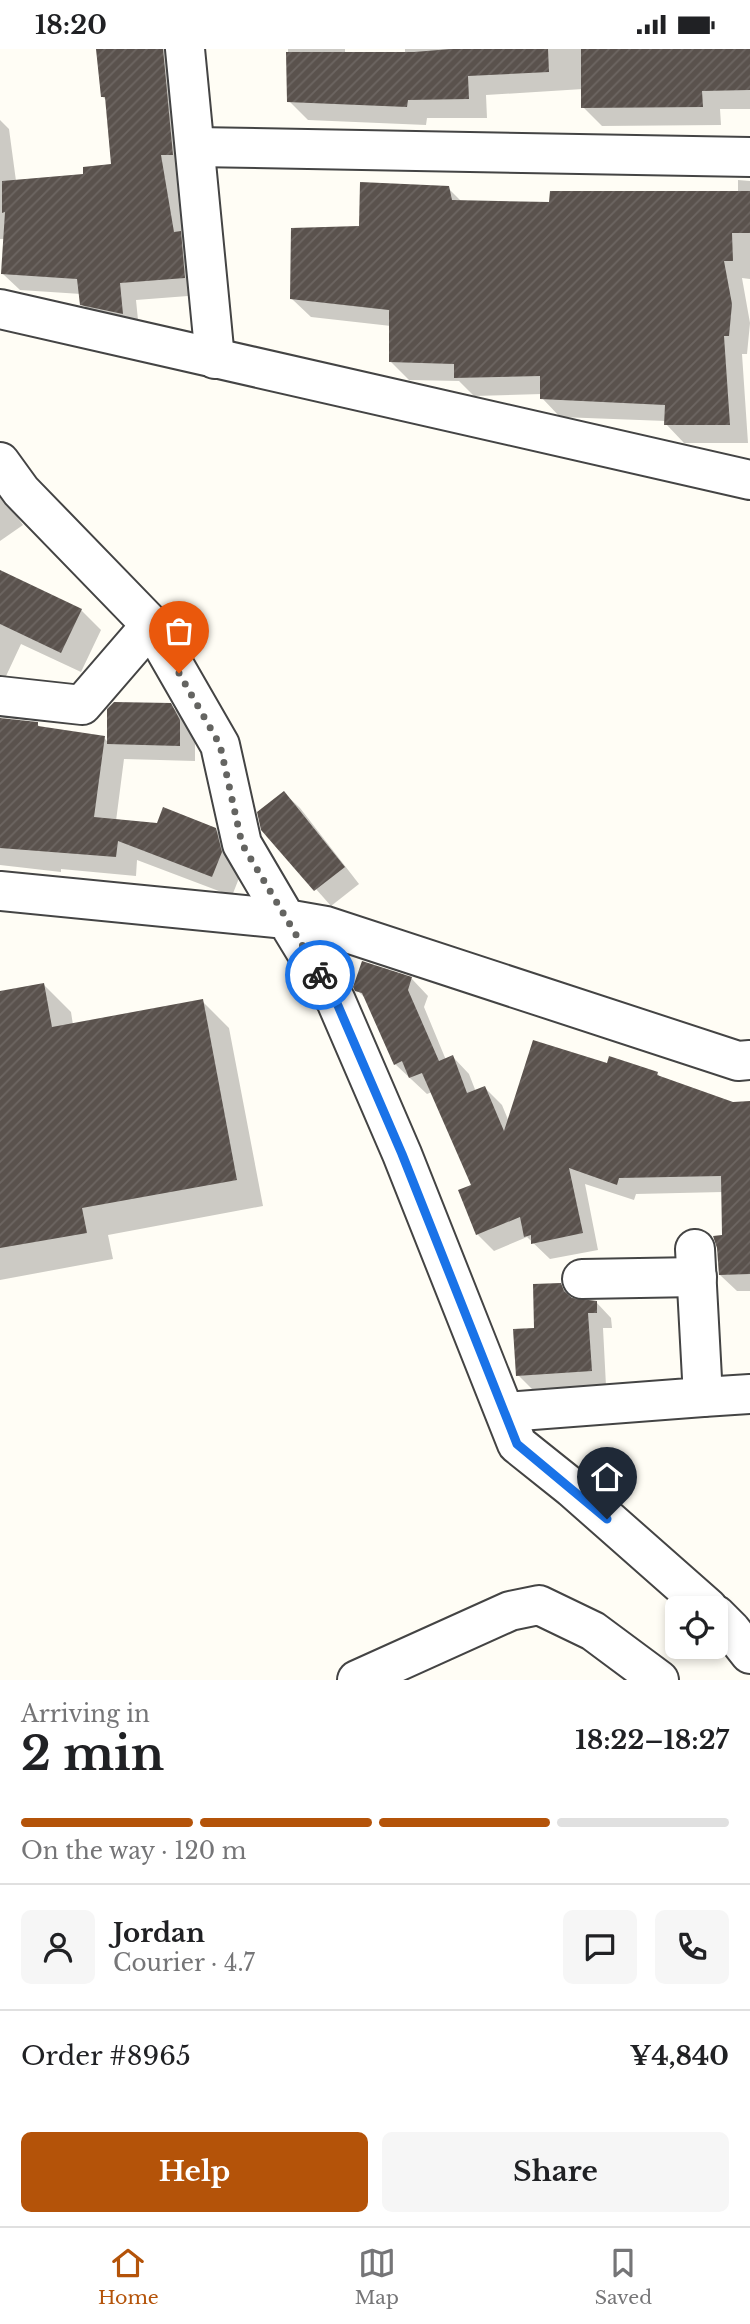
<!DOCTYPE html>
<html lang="en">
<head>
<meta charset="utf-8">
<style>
	body { margin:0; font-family:"Libre Baskerville",serif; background:#f6f6f6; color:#202124; height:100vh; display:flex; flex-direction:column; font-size:26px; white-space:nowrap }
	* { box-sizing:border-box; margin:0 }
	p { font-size:23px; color:#757577 }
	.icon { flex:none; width:38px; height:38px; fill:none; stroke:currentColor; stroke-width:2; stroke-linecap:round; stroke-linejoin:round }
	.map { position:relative; height:1631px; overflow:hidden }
	.drawer { display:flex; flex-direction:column; background:#fff; flex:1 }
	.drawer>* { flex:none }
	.buttons { position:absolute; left:665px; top:1547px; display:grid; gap:14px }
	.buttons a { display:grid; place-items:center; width:63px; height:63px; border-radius:10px; background:#fff; box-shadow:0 4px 10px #0003; font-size:35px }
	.pin { position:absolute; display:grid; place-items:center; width:60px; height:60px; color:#fff; margin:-72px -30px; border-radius:50% 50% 50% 0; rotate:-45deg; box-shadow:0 0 7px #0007 }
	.pin .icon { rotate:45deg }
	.courier { position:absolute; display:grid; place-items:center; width:70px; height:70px; margin:-35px; border:5px solid #1a73e8; border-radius:50%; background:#fff; color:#222; box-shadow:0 2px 9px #0007 }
	.overview em { font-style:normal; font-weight:800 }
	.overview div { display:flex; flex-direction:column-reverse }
	.overview { display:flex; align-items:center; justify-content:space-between; height:119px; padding:0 21px }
	h1 { font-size:46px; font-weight:800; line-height:52px }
	.bar { display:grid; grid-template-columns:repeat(4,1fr); gap:10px 7px; align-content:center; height:84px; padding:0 21px }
	.bar i { height:9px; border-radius:5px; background:#e0e0e0 }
	.bar .active { background:#b45309 }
	.bar p { grid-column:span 4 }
	.line { display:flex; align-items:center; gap:18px; padding:0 21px; border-top:2px solid #e0e0e0 }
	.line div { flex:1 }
	.round { display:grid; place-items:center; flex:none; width:74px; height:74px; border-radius:10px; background:#f6f6f6 }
	.action { display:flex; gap:14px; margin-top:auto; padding:14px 21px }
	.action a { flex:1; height:80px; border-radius:10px; background:#b45309; color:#fff; font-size:28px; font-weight:800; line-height:80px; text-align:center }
	.action a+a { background:#f6f6f6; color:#202124 }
	.status { display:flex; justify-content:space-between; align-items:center; height:49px; padding:0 35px; background:#fff; direction:ltr }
	.status svg { height:19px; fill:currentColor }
	.dock { display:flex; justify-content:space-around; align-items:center; height:98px; border-top:2px solid #e0e0e0; background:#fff; font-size:19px; color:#757577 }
	.dock a { display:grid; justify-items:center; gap:4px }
	.dock .active { color:#b45309 }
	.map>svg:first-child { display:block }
	.shadow { fill:#0003 }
	.building { fill:url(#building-hatch) }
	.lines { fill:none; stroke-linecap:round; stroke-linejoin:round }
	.minor-casing { stroke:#444; stroke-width:42 }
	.minor { stroke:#fff; stroke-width:38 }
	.done { stroke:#646461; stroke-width:7; stroke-dasharray:0 12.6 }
	.route { stroke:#1a73e8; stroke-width:9 }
</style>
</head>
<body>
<div class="status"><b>18:20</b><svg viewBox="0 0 49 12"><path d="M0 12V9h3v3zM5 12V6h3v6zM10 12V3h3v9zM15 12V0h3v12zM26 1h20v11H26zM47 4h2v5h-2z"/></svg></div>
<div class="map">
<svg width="750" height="1631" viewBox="0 0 750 1631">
	<defs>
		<pattern id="building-hatch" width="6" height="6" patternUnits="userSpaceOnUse" patternTransform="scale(1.75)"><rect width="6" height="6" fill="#5a524d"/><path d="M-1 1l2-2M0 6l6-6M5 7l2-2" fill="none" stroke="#6d6662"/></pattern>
	</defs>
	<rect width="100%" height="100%" fill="#fffdf5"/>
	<!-- shadow -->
	<g class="shadow">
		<polygon points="98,0 175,0 189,122 177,123 189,193 201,246 136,251 139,281 99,272 82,255 81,245 20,241 3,225 5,190 0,190 0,71 9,80 16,132 85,126 113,117 107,52 103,48"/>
		<polygon points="288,0 345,0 345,4 405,5 405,0 750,0 750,60 720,60 721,76 602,77 583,58 583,40 486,46 487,69 427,69 426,76 308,71 289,52"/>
		<polygon points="738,131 750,132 750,230 742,229 750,274 747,305 742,305 748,394 684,394 666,375 666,372 560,368 542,349 542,345 474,347 459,332 409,331 391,313 391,277 311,268 292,250 361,179 448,139 462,153 551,155 738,144"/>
		<polygon points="0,443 23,476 0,492"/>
		<polygon points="0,523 81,561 101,581 81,623 21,595 0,640"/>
		<polygon points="170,656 186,671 195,688 195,712 124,710 116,772 215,780 235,800 241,824 232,847 137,811 136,827 61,820 61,823 0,816 0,671 37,675 41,679 104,689 108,693"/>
		<polygon points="284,744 300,759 359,835 331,857 263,780"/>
		<polygon points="363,914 412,930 428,947 424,958 446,1011 453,1008 469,1025 476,1043 485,1039 502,1056 509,1073 608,1016 657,1024 662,1030 732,1055 750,1054 750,1242 737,1242 720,1226 724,1188 723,1143 636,1145 634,1151 585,1135 598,1201 550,1210 527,1188 494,1202 477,1185 473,1137 432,1043 427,1045 395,1015 367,951 357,941"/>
		<polygon points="44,936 71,963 73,976 202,952 229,979 263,1157 108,1186 113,1210 0,1231 0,944"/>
		<polygon points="560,1236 576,1251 596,1253 611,1269 612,1279 603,1279 606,1337 534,1342 518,1326 536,1281"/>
	</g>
	<!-- building -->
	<g class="building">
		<polygon points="96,0 163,0 173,106 161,106 174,183 181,182 185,229 120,234 123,265 80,256 77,230 1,225 5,163 2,164 2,132 83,125 83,118 111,115 105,48 101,48"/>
		<polygon points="451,0 548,0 549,23 468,27 469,50 408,51 407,58 287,53 286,3 414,3"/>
		<polygon points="581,0 750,0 750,41 702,42 703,58 581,59"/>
		<polygon points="360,133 449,137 452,151 549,153 550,142 750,142 750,184 732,184 733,212 724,212 732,255 729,287 724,287 730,376 664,376 665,356 540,350 540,327 454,329 454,315 389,313 389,261 290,250 291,179 359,177"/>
		<polygon points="0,521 82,560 61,604 0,575"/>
		<polygon points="114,653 171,654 180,671 180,697 107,695 107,660"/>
		<polygon points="0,669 38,673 38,677 105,687 94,768 157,774 163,758 216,779 222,803 212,828 118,792 116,808 0,799"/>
		<polygon points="284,742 345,818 314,842 261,781 257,763"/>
		<polygon points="362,912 412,928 408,941 439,1012 453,1006 467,1044 485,1037 504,1082 533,991 607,1014 609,1007 658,1023 657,1026 733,1053 750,1052 750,1225 719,1226 717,1199 713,1187 722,1186 721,1127 619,1129 617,1136 569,1119 583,1184 531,1195 531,1186 524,1188 520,1168 476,1186 458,1141 471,1136 422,1024 409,1029 402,1012 394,1016 362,944 355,942 353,938"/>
		<polygon points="44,934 52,978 203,950 237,1131 82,1159 87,1184 0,1199 0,942"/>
		<polygon points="561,1234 564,1242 572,1249 597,1252 597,1264 588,1264 592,1322 516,1327 513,1280 534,1279 533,1235"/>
	</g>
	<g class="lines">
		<defs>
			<g id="minor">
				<polyline points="185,0 215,310"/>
				<polyline points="195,98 750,108"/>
				<polyline points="0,260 750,431"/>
				<polyline points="0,413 21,442 151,576 220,696 242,795 286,870 326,877 738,1012 750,1011"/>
				<polyline points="0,647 82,656 151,576"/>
				<polyline points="0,842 286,870 336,952 402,1105 517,1395 572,1439 708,1559"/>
				<polyline points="582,1230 697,1228"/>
				<polyline points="703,1348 750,1345"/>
				<polyline points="506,1363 703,1348 695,1200"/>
				<polyline points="716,1566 731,1581 750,1605"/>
				<polyline points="357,1631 510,1562 539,1556 593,1582 659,1631"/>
			</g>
		</defs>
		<!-- minor casing -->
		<use href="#minor" class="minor-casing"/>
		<!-- minor -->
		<use href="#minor" class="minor"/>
	</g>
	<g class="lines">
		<!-- done -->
		<polyline class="done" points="179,624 220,696 242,795 320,926"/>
		<!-- route -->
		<polyline class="route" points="320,926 336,952 402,1105 517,1395 607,1470"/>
	</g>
</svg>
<div class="buttons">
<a><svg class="icon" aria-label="locate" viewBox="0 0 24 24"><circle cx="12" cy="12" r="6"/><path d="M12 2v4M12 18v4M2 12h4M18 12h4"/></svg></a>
</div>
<div class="pin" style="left:179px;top:624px;background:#ea580c"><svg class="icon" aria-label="bag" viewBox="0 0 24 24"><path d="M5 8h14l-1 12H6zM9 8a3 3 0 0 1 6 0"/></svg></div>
<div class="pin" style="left:607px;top:1470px;background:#1f2937"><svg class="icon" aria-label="home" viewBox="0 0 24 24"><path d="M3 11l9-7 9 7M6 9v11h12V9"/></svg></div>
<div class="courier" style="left:320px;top:926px"><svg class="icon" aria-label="bike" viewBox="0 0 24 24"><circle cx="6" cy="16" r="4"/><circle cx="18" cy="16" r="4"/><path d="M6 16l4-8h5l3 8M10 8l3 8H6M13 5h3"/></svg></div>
</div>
<section class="drawer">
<div class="overview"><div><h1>2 min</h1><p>Arriving in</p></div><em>18:22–18:27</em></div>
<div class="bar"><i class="active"></i><i class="active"></i><i class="active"></i><i></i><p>On the way · 120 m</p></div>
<div class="line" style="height:126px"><a class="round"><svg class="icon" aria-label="person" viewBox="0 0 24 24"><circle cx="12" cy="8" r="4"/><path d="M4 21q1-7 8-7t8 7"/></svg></a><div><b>Jordan</b><p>Courier · 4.7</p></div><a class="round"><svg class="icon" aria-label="chat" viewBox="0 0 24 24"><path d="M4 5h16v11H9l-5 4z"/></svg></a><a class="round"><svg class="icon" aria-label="phone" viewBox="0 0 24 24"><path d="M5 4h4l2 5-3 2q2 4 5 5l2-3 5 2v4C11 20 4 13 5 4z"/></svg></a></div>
<div class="line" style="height:91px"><div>Order #8965</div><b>¥4,840</b></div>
<div class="action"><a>Help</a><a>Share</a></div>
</section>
<nav class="dock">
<a class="active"><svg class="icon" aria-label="home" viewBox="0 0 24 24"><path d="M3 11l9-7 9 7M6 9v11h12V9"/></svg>Home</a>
<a><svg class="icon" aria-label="map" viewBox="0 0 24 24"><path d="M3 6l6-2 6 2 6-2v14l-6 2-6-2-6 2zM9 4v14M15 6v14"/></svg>Map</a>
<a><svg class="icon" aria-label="saved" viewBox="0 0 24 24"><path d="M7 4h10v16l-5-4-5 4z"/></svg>Saved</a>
</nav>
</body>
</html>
